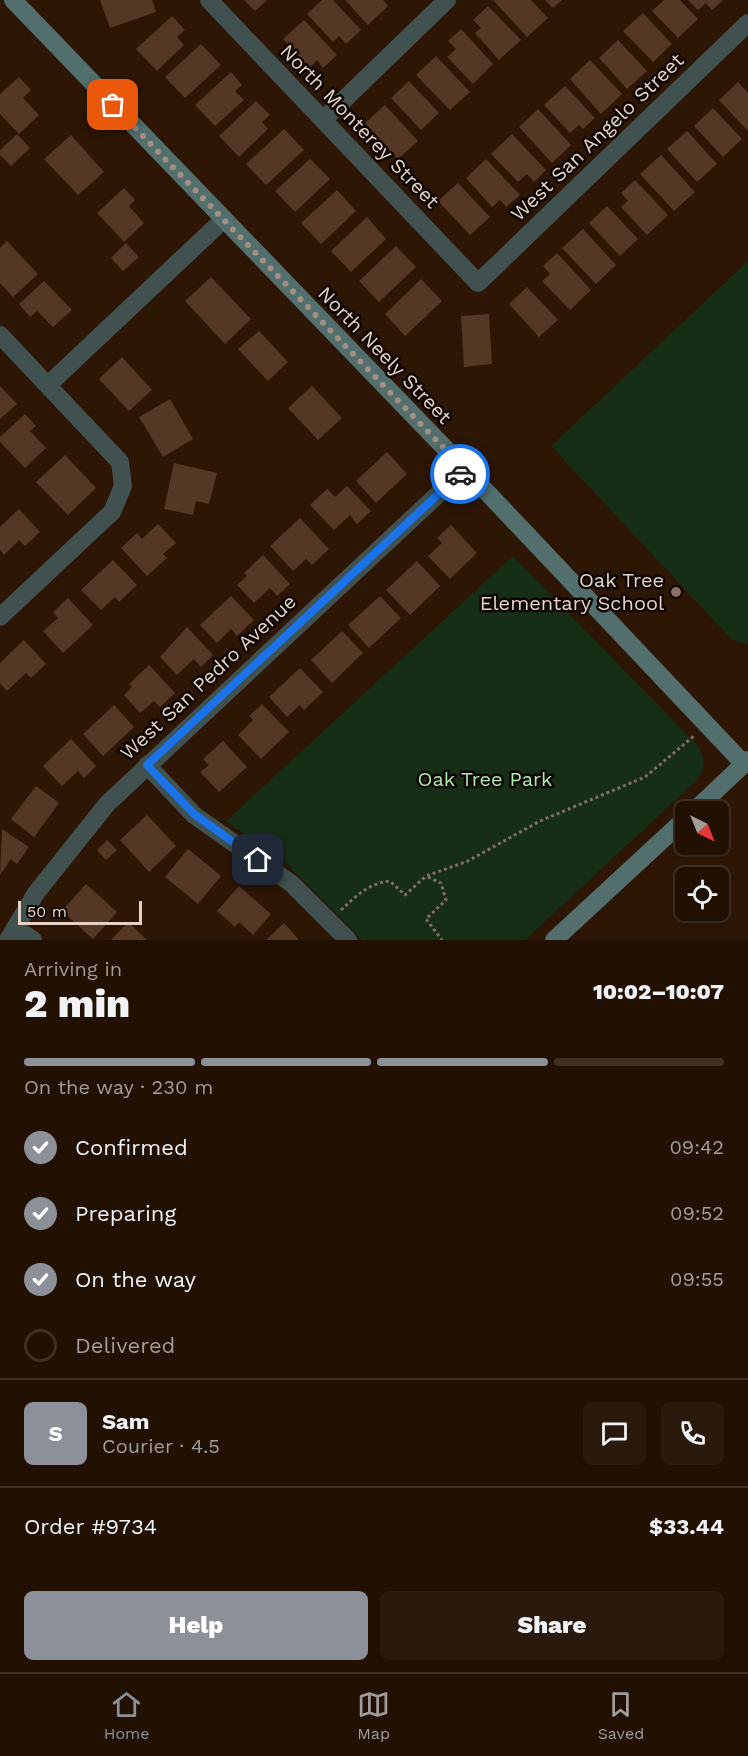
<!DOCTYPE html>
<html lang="en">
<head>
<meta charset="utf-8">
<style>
	body { margin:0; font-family:"Work Sans",sans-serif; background:#2a190d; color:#f1f3f6; height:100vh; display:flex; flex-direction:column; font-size:22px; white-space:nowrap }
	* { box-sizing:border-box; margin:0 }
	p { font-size:20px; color:#a29d9a }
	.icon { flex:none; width:33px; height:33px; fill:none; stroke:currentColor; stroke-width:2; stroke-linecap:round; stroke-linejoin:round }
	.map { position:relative; height:940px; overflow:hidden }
	.details { display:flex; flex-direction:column; background:#221003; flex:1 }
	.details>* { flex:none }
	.needle { width:39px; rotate:137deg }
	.buttons { position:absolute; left:675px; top:801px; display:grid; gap:12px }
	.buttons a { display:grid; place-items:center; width:54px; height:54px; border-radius:9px; background:#221003; box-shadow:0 2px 4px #0004,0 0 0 2px #3f3025; font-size:30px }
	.scale { position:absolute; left:18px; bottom:15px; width:124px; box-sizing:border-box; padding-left:6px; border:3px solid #e4d2c7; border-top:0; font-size:16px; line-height:21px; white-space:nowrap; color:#e4d2c7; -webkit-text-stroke:4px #0e0501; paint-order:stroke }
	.pin { position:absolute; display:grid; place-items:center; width:51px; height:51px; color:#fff; margin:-26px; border-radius:12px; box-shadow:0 3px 9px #0006 }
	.courier { position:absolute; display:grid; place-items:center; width:60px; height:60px; margin:-30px; border:4px solid #1a73e8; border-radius:50%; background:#fff; color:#222; box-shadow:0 2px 8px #0007 }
	.headline em { font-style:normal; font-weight:800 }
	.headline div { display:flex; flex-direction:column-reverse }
	.headline { display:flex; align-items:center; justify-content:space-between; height:102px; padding:0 24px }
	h1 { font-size:39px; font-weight:800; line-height:45px }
	.bar { display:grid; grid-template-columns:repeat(4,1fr); gap:9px 6px; align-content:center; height:72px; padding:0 24px }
	.bar i { height:8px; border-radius:4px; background:#3f3025 }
	.bar .current { background:#8c9099 }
	.bar p { grid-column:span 4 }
	.line { display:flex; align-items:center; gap:15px; padding:0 24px; border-top:2px solid #3f3025 }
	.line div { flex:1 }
	.round { display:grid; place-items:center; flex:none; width:63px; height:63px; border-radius:9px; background:#2a190d }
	ol { padding:0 24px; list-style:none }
	li { display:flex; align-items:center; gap:18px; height:66px }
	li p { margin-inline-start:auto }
	li .icon { padding:6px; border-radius:50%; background:#8c9099; color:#fff; stroke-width:4 }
	li:last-child { color:#a29d9a }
	li i { width:33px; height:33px; border:3px solid #3f3025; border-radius:50% }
	.button { display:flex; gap:12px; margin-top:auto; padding:12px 24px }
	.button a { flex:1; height:69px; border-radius:9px; background:#8c9099; color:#fff; font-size:24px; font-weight:800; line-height:69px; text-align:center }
	.button a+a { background:#2a190d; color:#f1f3f6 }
	.menu { display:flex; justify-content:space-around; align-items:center; height:84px; border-top:2px solid #3f3025; background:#221003; font-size:16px; color:#a29d9a }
	.menu a { display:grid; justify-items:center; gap:3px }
	.menu .current { color:#8c9099 }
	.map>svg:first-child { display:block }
	.green { fill:#162d16 }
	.building { fill:#543825 }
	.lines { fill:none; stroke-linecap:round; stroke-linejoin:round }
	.path { stroke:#846e60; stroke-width:3; stroke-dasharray:3 3; stroke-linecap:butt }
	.street { stroke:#405150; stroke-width:18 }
	.secondary { stroke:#526f6d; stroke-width:18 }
	.done { stroke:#a49083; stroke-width:6; stroke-dasharray:0 10.8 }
	.route { stroke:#1a73e8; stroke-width:8 }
	.education-dot { fill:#8d6e63; stroke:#0e0501; stroke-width:2 }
	.labels { text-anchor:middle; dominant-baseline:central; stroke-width:5; stroke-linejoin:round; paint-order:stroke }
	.street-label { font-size:20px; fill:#e4d2c7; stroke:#0e0501 }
	.poi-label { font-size:20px; fill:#e4d2c7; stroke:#0e0501; text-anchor:end }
	.park-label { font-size:20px; fill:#abebaa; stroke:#0e0501 }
</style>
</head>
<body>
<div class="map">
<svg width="748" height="940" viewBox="0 0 748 940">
	<rect width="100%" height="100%" fill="#2e1604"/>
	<!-- green -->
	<g class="green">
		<polygon points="748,261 748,644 732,640 551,446"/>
		<path d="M513,556L698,746C706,761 706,767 696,781L525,940H362L287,864L226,821Z"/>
	</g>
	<!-- building -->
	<g class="building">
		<polygon points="100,0 152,0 156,12 110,28"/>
		<polygon points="244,0 267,0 255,11"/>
		<polygon points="322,0 333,0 361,30 346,44 339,36 333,42 307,14"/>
		<polygon points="345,0 383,0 388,6 368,25"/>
		<polygon points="493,0 531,0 548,18 527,37"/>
		<polygon points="545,0 562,0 553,8"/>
		<polygon points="664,0 680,0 698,19 678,38 652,11"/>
		<polygon points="688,0 723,0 712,10 706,3 698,10"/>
		<polygon points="488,6 521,40 499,60 475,33 481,28 473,20"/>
		<polygon points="643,13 672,44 653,62 623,31"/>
		<polygon points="172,16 185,30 177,37 184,45 157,71 136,49"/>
		<polygon points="304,20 337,55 323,68 317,60 309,68 283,39"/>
		<polygon points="461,29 493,64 473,84 447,57 456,49 448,41"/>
		<polygon points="618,40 647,71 627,89 599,58"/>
		<polygon points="201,44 221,65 185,98 165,77"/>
		<polygon points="436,56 470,92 450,110 416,75"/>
		<polygon points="590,60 622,94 601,114 570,79"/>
		<polygon points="231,72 242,85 235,91 244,100 215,126 195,105"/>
		<polygon points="19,77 31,90 23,98 39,115 19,134 0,114 0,94"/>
		<polygon points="409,81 439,113 421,130 391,98"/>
		<polygon points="738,82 748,93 748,131 719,100"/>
		<polygon points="565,86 595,118 583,129 579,125 570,133 544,105"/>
		<polygon points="256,101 270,115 262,122 268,129 239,157 219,136"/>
		<polygon points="385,105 418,141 398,159 365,123"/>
		<polygon points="713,108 742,139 723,157 694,126"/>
		<polygon points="538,109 571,145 552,163 519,127"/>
		<polygon points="284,129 304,150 266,185 246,164"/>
		<polygon points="687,131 717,164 697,182 667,149"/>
		<polygon points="17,134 30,148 11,166 0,155 0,150"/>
		<polygon points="512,134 546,170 534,182 527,174 518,182 491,154"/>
		<polygon points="71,135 104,172 78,195 44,159"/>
		<polygon points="661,155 695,192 674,211 640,174"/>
		<polygon points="310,159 330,179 295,212 275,191"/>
		<polygon points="486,159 520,195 506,207 500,200 492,207 466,178"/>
		<polygon points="635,180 668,215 647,235 621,207 628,201 621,193"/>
		<polygon points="458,183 490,217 470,235 438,201"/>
		<polygon points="124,188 135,200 129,206 144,223 124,242 97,213"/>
		<polygon points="337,190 356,211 321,244 301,223"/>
		<polygon points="607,206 638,239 620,256 589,223"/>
		<polygon points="367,217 386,239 351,272 331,251"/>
		<polygon points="583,229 616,265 596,284 562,248"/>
		<polygon points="7,241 38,274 13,297 0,283 0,248"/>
		<polygon points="126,243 139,257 123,271 111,258"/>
		<polygon points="396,246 416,267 379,302 359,281"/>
		<polygon points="557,253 591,290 570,310 542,281 550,274 543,266"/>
		<polygon points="211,277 251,319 225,344 185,301"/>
		<polygon points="421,279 442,301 405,336 385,314"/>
		<polygon points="44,281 72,310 53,327 37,311 30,317 19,304"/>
		<polygon points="527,287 558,320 539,337 509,304"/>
		<polygon points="489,314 492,364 464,367 461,316"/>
		<polygon points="259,331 288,362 268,381 238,349"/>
		<polygon points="122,357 152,390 129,411 99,379"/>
		<polygon points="0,386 17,404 0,419"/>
		<polygon points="312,386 342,418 318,440 288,408"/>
		<polygon points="170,399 193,439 163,457 139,417"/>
		<polygon points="25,414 36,426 30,431 46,448 25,468 0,442 0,437"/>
		<polygon points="387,452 407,474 376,503 356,481"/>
		<polygon points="65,455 96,488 68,515 36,482"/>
		<polygon points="174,463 217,473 209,504 196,501 193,515 164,509"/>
		<polygon points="347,486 371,511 357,524 350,515 334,530 310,505 327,489 335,497"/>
		<polygon points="19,509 40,532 25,546 19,540 4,555 0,550 0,527"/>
		<polygon points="300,518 329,549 312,565 306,559 293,571 270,546"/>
		<polygon points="158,524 176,543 163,554 167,558 147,576 121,548 137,533 142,539"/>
		<polygon points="451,525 477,553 450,579 428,556 442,543 437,538"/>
		<polygon points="263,555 290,584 277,596 270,588 254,603 237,585 247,576 244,573"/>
		<polygon points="113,560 137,585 119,602 115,597 101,610 81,590"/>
		<polygon points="417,561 440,586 410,615 386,590"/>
		<polygon points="231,596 254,620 237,636 231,629 217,643 200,625"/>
		<polygon points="380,596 401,618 369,648 348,625"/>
		<polygon points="68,598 93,625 63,653 43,631 58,618 53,612"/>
		<polygon points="187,627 213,655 201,667 194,659 177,675 160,657"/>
		<polygon points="342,631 363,653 332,683 311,660"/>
		<polygon points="24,640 46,664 31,678 26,673 7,691 0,683 0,663"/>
		<polygon points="149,665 175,693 160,707 154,701 140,713 124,695 132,687 129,684"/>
		<polygon points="300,668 323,692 304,710 300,705 287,717 269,697"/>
		<polygon points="262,704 289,732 261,759 238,735 253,720 249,716"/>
		<polygon points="114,705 134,727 103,756 83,734"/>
		<polygon points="71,739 96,766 84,778 78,771 62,786 43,766"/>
		<polygon points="223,741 247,767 219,792 200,772 209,765 203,759"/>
		<polygon points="36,786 59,803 34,837 11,819"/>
		<polygon points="147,815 176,846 149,872 120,840"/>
		<polygon points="2,829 29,847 17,864 11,859 0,875"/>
		<polygon points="107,840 117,850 106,860 97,850"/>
		<polygon points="188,849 221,876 198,904 165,877"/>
		<polygon points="86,884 117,912 93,939 62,911"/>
		<polygon points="239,886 271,914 253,935 239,922 235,927 217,911"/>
		<polygon points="128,922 147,940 111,940"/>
		<polygon points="284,923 299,940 266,940"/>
	</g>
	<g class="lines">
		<!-- path -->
		<g class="path">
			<polyline points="428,877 441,883 446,900 426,919 442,940"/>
			<path d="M341,910C356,896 369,883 390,881L405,895L426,876L468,861L540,821L645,777L694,736"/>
		</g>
		<!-- street -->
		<g class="street">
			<polyline points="209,0 478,283 748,23"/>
			<polyline points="323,120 447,0"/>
			<polyline points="0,335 120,462 123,486 112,512 0,617"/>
			<polyline points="48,385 223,220"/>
			<polyline points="147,765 194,815 292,884 348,940"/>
			<polyline points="15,928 33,940"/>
			<polyline points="8,940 36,893 107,804 465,469"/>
		</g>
		<!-- secondary -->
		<g class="secondary">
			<polyline points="13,0 465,469 744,764"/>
			<polyline points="693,812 748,760"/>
			<polyline points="554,940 686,818"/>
		</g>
	</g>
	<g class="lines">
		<!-- done -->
		<polyline class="done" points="113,105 465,470 460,474"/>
		<!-- route -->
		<polyline class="route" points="258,860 194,814 147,765 460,474"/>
	</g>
	<!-- markers -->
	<circle class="education-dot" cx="676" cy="592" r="6"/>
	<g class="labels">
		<!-- street labels -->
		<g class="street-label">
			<text transform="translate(360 126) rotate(46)">North Monterey Street</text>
			<text transform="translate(597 137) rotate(-44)">West San Angelo Street</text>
			<text transform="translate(385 355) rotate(46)">North Neely Street</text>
			<text transform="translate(208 677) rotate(-43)">West San Pedro Avenue</text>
		</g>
		<!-- poi labels -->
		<g class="poi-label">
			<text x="664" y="580">Oak Tree<tspan x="664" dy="23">Elementary School</tspan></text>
		</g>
		<!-- park labels -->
		<g class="park-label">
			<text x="485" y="779">Oak Tree Park</text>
		</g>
	</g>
</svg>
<div class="buttons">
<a><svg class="needle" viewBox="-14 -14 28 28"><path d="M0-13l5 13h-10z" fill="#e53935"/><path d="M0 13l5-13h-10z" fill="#a29d9a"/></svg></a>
<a><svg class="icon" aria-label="locate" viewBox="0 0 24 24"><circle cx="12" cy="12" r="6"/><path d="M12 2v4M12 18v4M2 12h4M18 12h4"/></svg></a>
</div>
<div class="scale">50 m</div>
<div class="pin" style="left:113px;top:105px;background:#ea580c"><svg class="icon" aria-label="bag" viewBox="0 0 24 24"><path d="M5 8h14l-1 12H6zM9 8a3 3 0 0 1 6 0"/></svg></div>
<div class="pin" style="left:258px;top:860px;background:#1f2937"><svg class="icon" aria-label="home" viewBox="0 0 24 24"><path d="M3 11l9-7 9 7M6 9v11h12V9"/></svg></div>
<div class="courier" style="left:460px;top:474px"><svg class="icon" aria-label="car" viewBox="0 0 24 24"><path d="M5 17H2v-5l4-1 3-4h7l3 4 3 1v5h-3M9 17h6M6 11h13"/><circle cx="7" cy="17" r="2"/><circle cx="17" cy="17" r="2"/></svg></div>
</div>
<section class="details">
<div class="headline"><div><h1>2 min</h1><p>Arriving in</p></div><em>10:02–10:07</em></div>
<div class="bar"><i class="current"></i><i class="current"></i><i class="current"></i><i></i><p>On the way · 230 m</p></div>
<ol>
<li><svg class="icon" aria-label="check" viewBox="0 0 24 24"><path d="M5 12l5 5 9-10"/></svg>Confirmed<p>09:42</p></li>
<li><svg class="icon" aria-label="check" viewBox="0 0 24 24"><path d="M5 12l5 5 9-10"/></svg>Preparing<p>09:52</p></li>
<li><svg class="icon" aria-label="check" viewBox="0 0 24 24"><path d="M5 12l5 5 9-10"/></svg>On the way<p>09:55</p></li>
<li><i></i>Delivered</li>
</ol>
<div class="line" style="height:108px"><b class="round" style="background:#8c9099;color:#fff">S</b><div><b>Sam</b><p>Courier · 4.5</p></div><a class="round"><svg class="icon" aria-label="chat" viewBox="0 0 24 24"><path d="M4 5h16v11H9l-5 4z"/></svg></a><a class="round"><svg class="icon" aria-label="phone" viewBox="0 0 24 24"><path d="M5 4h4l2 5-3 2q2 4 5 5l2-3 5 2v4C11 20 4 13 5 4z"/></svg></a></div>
<div class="line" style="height:78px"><div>Order #9734</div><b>$33.44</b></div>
<div class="button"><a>Help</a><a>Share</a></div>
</section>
<nav class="menu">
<a class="current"><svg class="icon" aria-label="home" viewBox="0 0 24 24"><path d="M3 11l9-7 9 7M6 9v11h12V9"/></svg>Home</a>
<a><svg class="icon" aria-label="map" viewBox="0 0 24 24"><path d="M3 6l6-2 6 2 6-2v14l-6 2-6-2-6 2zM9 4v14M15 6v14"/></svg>Map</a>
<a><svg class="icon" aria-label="saved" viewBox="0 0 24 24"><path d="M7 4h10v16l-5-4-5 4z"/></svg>Saved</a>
</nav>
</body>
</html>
